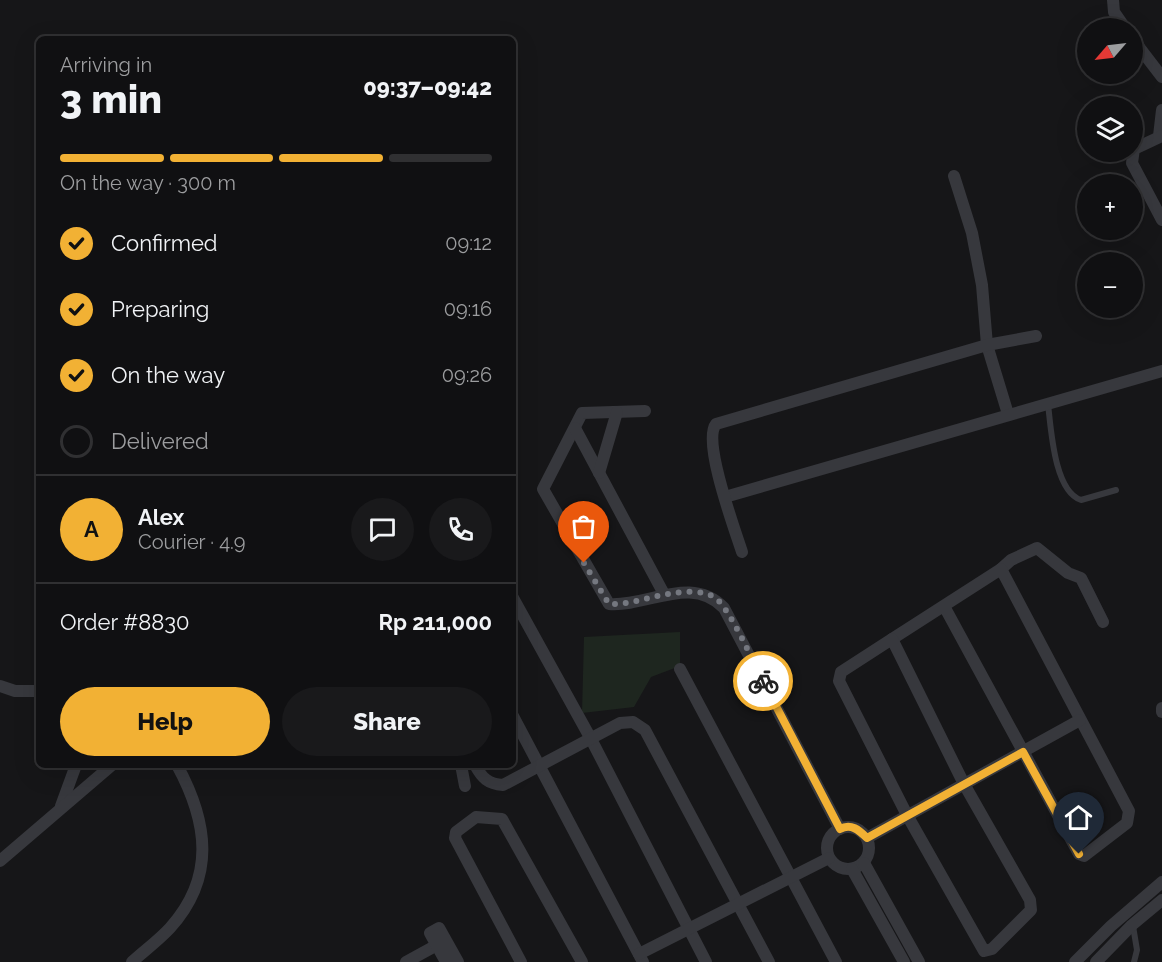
<!DOCTYPE html>
<html lang="en">
<head>
<meta charset="utf-8">
<style>
	body { margin:0; font-family:Raleway,sans-serif; background:#19191b; color:#f1f3f6; height:100vh; display:flex; flex-direction:column; font-size:22px; white-space:nowrap }
	* { box-sizing:border-box; margin:0 }
	p { font-size:20px; color:#9c9d9f }
	.icon { flex:none; width:33px; height:33px; fill:none; stroke:currentColor; stroke-width:2; stroke-linecap:round; stroke-linejoin:round }
	.map { position:relative; flex:1; overflow:hidden }
	.side { position:absolute; left:36px; top:36px; width:480px; height:732px; display:flex; flex-direction:column; background:#101012; border-radius:9px; box-shadow:0 6px 24px #0002,0 0 0 2px #303032 }
	.side>* { flex:none }
	.needle { width:39px; rotate:242deg }
	.tools { position:absolute; left:1077px; top:18px; display:grid; gap:12px }
	.tools a { display:grid; place-items:center; width:66px; height:66px; border-radius:50%; background:#101012; box-shadow:0 6px 24px #0002,0 0 0 2px #303032; font-size:30px }
	.pin { position:absolute; display:grid; place-items:center; width:51px; height:51px; color:#fff; margin:-62px -26px; border-radius:50% 50% 50% 0; rotate:-45deg; box-shadow:0 0 6px #0007 }
	.pin .icon { rotate:45deg }
	.courier { position:absolute; display:grid; place-items:center; width:60px; height:60px; margin:-30px; border:4px solid #f2b134; border-radius:50%; background:#fff; color:#222; box-shadow:0 2px 8px #0007 }
	.overview em { font-style:normal; font-weight:800 }
	.overview div { display:flex; flex-direction:column-reverse }
	.overview { display:flex; align-items:center; justify-content:space-between; height:102px; padding:0 24px }
	h1 { font-size:39px; font-weight:800; line-height:45px }
	.bar { display:grid; grid-template-columns:repeat(4,1fr); gap:9px 6px; align-content:center; height:72px; padding:0 24px }
	.bar i { height:8px; border-radius:4px; background:#303032 }
	.bar .active { background:#f2b134 }
	.bar p { grid-column:span 4 }
	.line { display:flex; align-items:center; gap:15px; padding:0 24px; border-top:2px solid #303032 }
	.line div { flex:1 }
	.round { display:grid; place-items:center; flex:none; width:63px; height:63px; border-radius:32px; background:#19191b }
	ol { padding:0 24px; list-style:none }
	li { display:flex; align-items:center; gap:18px; height:66px }
	li p { margin-inline-start:auto }
	li .icon { padding:6px; border-radius:50%; background:#f2b134; color:#111; stroke-width:4 }
	li:last-child { color:#9c9d9f }
	li i { width:33px; height:33px; border:3px solid #303032; border-radius:50% }
	.cta { display:flex; gap:12px; margin-top:auto; padding:12px 24px }
	.cta a { flex:1; height:69px; border-radius:36px; background:#f2b134; color:#111; font-size:24px; font-weight:800; line-height:69px; text-align:center }
	.cta a+a { background:#19191b; color:#f1f3f6 }
	.map>svg:first-child { display:block }
	.green { fill:#1e261f }
	.lines { fill:none; stroke-linecap:round; stroke-linejoin:round }
	.service { stroke:#37383d; stroke-width:6 }
	.minor { stroke:#37383d; stroke-width:12 }
	.done { stroke:#757880; stroke-width:6; stroke-dasharray:0 10.8 }
	.route { stroke:#f2b134; stroke-width:8 }
</style>
</head>
<body>
<div class="map">
<svg width="1162" height="962" viewBox="0 0 1162 962">
	<rect width="100%" height="100%" fill="#161618"/>
	<!-- green -->
	<polygon class="green" points="680,632 680,666 651,677 634,707 582,713 584,637"/>
	<g class="lines">
		<!-- service -->
		<g class="service">
			<path d="M1048,404C1051,428 1054,491 1081,500L1116,490"/>
			<polyline points="1133,926 1137,950 1134,962"/>
		</g>
		<!-- minor -->
		<g class="minor">
			<polyline points="1113,0 1114,12 1125,28"/>
			<polyline points="1132,38 1162,77"/>
			<polyline points="1159,136 1162,110"/>
			<polyline points="1162,136 1134,149 1132,163 1162,220"/>
			<polyline points="954,176 972,233 982,285 987,345 1008,414"/>
			<path d="M645,411L582,413L543,489L609,604C648,607 691,574 724,608L840,829"/>
			<polyline points="575,428 664,594"/>
			<polyline points="599,473 617,412"/>
			<polyline points="725,497 1162,371"/>
			<path d="M742,552C735,530 702,441 716,424L987,345L1036,336"/>
			<polyline points="1001,569 1011,560 1037,548 1068,573 1081,578 1103,622"/>
			<polyline points="513,598 591,739 706,962"/>
			<polyline points="892,639 1001,569 1129,811 1127,823 1084,856 1079,854 944,606"/>
			<polygon points="892,639 964,784 1030,900 1031,910 992,949 984,951 907,815 839,681 841,672"/>
			<polyline points="680,669 836,962"/>
			<polyline points="0,686 15,691 39,691"/>
			<polyline points="1162,708 1162,712"/>
			<polyline points="513,716 643,962"/>
			<polyline points="461,765 465,786"/>
			<path d="M475,765C482,778 488,784 503,785L620,723L633,722L645,730L769,962"/>
			<polyline points="61,806 76,765"/>
			<circle cx="848" cy="848" r="21"/>
			<polyline points="867,838 1080,720"/>
			<polyline points="0,861 112,765"/>
			<polyline points="864,863 919,962"/>
			<polyline points="852,869 904,962"/>
			<polyline points="639,954 829,858"/>
			<path d="M132,962C144,951 159,940 170,928C216,877 208,822 177,765"/>
			<polyline points="406,962 437,945"/>
			<polyline points="446,962 430,933 439,928 458,962"/>
			<polyline points="521,962 455,838 456,832 476,817 502,819 582,962"/>
			<polyline points="1075,962 1111,926 1162,882"/>
			<polyline points="1096,962 1132,925 1162,900"/>
		</g>
	</g>
	<g class="lines">
		<!-- done -->
		<path class="done" d="M584,563L609,604C627,605 645,598 663,595C677,592 701,589 714,597C729,606 753,662 763,681"/>
		<!-- route -->
		<path class="route" d="M763,681L840,829C851,823 859,830 867,838L1023,752L1079,854"/>
	</g>
</svg>
<div class="tools">
<a><svg class="needle" viewBox="-14 -14 28 28"><path d="M0-13l5 13h-10z" fill="#e53935"/><path d="M0 13l5-13h-10z" fill="#9c9d9f"/></svg></a>
<a><svg class="icon" aria-label="layers" viewBox="0 0 24 24"><path d="M12 4l9 5-9 5-9-5zM3 14l9 5 9-5"/></svg></a>
<a>+</a>
<a>−</a>
</div>
<div class="pin" style="left:584px;top:563px;background:#ea580c"><svg class="icon" aria-label="bag" viewBox="0 0 24 24"><path d="M5 8h14l-1 12H6zM9 8a3 3 0 0 1 6 0"/></svg></div>
<div class="pin" style="left:1079px;top:854px;background:#1f2937"><svg class="icon" aria-label="home" viewBox="0 0 24 24"><path d="M3 11l9-7 9 7M6 9v11h12V9"/></svg></div>
<div class="courier" style="left:763px;top:681px"><svg class="icon" aria-label="bike" viewBox="0 0 24 24"><circle cx="6" cy="16" r="4"/><circle cx="18" cy="16" r="4"/><path d="M6 16l4-8h5l3 8M10 8l3 8H6M13 5h3"/></svg></div>
<section class="side">
<div class="overview"><div><h1>3 min</h1><p>Arriving in</p></div><em>09:37–09:42</em></div>
<div class="bar"><i class="active"></i><i class="active"></i><i class="active"></i><i></i><p>On the way · 300 m</p></div>
<ol>
<li><svg class="icon" aria-label="check" viewBox="0 0 24 24"><path d="M5 12l5 5 9-10"/></svg>Confirmed<p>09:12</p></li>
<li><svg class="icon" aria-label="check" viewBox="0 0 24 24"><path d="M5 12l5 5 9-10"/></svg>Preparing<p>09:16</p></li>
<li><svg class="icon" aria-label="check" viewBox="0 0 24 24"><path d="M5 12l5 5 9-10"/></svg>On the way<p>09:26</p></li>
<li><i></i>Delivered</li>
</ol>
<div class="line" style="height:108px"><b class="round" style="background:#f2b134;color:#111">A</b><div><b>Alex</b><p>Courier · 4.9</p></div><a class="round"><svg class="icon" aria-label="chat" viewBox="0 0 24 24"><path d="M4 5h16v11H9l-5 4z"/></svg></a><a class="round"><svg class="icon" aria-label="phone" viewBox="0 0 24 24"><path d="M5 4h4l2 5-3 2q2 4 5 5l2-3 5 2v4C11 20 4 13 5 4z"/></svg></a></div>
<div class="line" style="height:78px"><div>Order #8830</div><b>Rp 211,000</b></div>
<div class="cta"><a>Help</a><a>Share</a></div>
</section>
</div>
</body>
</html>
